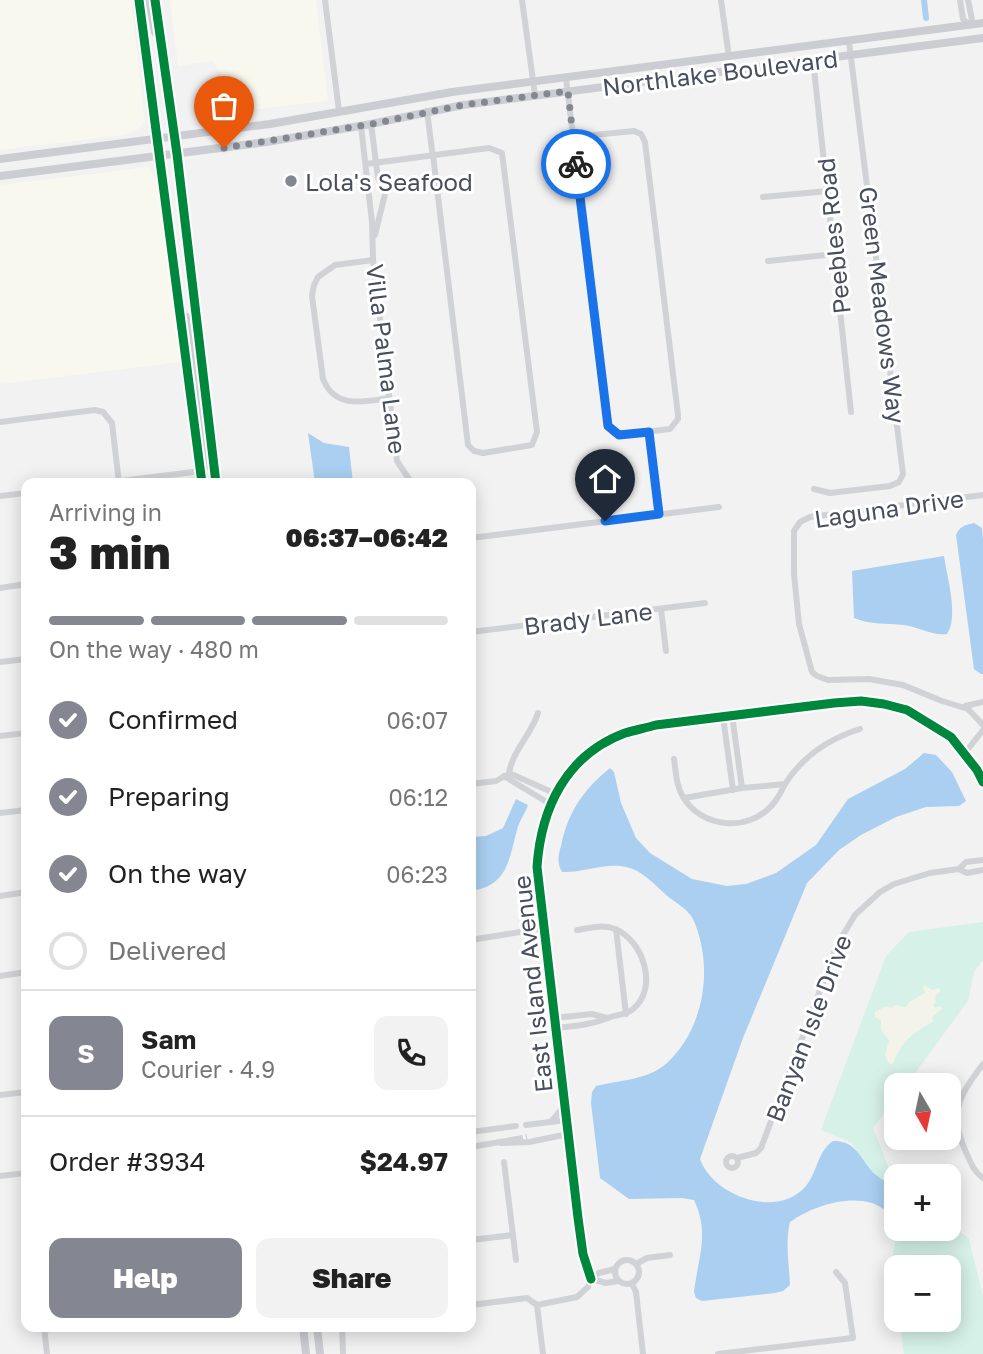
<!DOCTYPE html>
<html lang="en">
<head>
<meta charset="utf-8">
<style>
	body { margin:0; font-family:"Golos Text",sans-serif; background:#f2f2f2; color:#222; height:100vh; display:flex; flex-direction:column; font-size:26px; white-space:nowrap }
	* { box-sizing:border-box; margin:0 }
	p { font-size:23px; color:#767676 }
	.icon { flex:none; width:38px; height:38px; fill:none; stroke:currentColor; stroke-width:2; stroke-linecap:round; stroke-linejoin:round }
	.map { position:relative; flex:1; overflow:hidden }
	.sheet { position:absolute; left:21px; top:478px; width:455px; height:854px; display:flex; flex-direction:column; background:#fff; border-radius:14px; box-shadow:0 4px 18px #0003 }
	.sheet>* { flex:none }
	.needle { width:46px; rotate:171deg }
	.tools { position:absolute; left:884px; top:1073px; display:grid; gap:14px }
	.tools a { display:grid; place-items:center; width:77px; height:77px; border-radius:14px; background:#fff; box-shadow:0 4px 18px #0003; font-size:35px }
	.pin { position:absolute; display:grid; place-items:center; width:60px; height:60px; color:#fff; margin:-72px -30px; border-radius:50% 50% 50% 0; rotate:-45deg; box-shadow:0 0 7px #0007 }
	.pin .icon { rotate:45deg }
	.courier { position:absolute; display:grid; place-items:center; width:70px; height:70px; margin:-35px; border:5px solid #1a73e8; border-radius:50%; background:#fff; color:#222; box-shadow:0 2px 9px #0007 }
	.summary em { font-style:normal; font-weight:800 }
	.summary div { display:flex; flex-direction:column-reverse }
	.summary { display:flex; align-items:center; justify-content:space-between; height:119px; padding:0 28px }
	h1 { font-size:46px; font-weight:800; line-height:52px }
	.bar { display:grid; grid-template-columns:repeat(4,1fr); gap:10px 7px; align-content:center; height:84px; padding:0 28px }
	.bar i { height:9px; border-radius:5px; background:#e0e0e0 }
	.bar .current { background:#848792 }
	.bar p { grid-column:span 4 }
	.line { display:flex; align-items:center; gap:18px; padding:0 28px; border-top:2px solid #e0e0e0 }
	.line div { flex:1 }
	.round { display:grid; place-items:center; flex:none; width:74px; height:74px; border-radius:14px; background:#f2f2f2 }
	ol { padding:0 28px; list-style:none }
	li { display:flex; align-items:center; gap:21px; height:77px }
	li p { margin-inline-start:auto }
	li .icon { padding:7px; border-radius:50%; background:#848792; color:#fff; stroke-width:4 }
	li:last-child { color:#767676 }
	li i { width:38px; height:38px; border:4px solid #e0e0e0; border-radius:50% }
	.cta { display:flex; gap:14px; margin-top:auto; padding:14px 28px }
	.cta a { flex:1; height:80px; border-radius:14px; background:#848792; color:#fff; font-size:28px; font-weight:800; line-height:80px; text-align:center }
	.cta a+a { background:#f2f2f2; color:#222 }
	.map>svg:first-child { display:block }
	.commercial { fill:#f8f8ee }
	.green { fill:#d6f1e8 }
	.sand { fill:#f3f3e9 }
	.water { fill:#aacff0 }
	.lines { fill:none; stroke-linecap:round; stroke-linejoin:round }
	.canal { stroke:#aacff0; stroke-width:6 }
	.minor-tunnel { stroke:#d0d1d5; stroke-width:6; stroke-dasharray:6 3; stroke-linecap:butt }
	.minor { stroke:#d0d2d5; stroke-width:6 }
	.major { stroke:#cbcdd2; stroke-width:8 }
	.cycleway-casing { stroke:#fff; stroke-width:13 }
	.cycleway { stroke:#00873e; stroke-width:9 }
	.done { stroke:#848792; stroke-width:7; stroke-dasharray:0 12.6 }
	.route { stroke:#1a73e8; stroke-width:9 }
	.poi-dot { fill:#848792; stroke:#fff; stroke-width:2.5 }
	.labels { text-anchor:middle; dominant-baseline:central; stroke-width:6; stroke-linejoin:round; paint-order:stroke }
	.street-label { font-size:24px; fill:#484e5f; stroke:#fff }
	.poi-label { font-size:24px; fill:#484e5f; stroke:#fff; text-anchor:start }
</style>
</head>
<body>
<div class="map">
<svg width="983" height="1354" viewBox="0 0 983 1354">
	<rect width="100%" height="100%" fill="#f2f2f2"/>
	<!-- commercial -->
	<g class="commercial">
		<polygon points="0,0 131,0 145,121 138,129 124,135 0,150"/>
		<polygon points="170,0 316,0 328,101 232,112 222,75 213,61 178,66"/>
		<polygon points="149,167 157,182 181,362 0,384 0,185"/>
	</g>
	<!-- green -->
	<g class="green">
		<polygon points="983,922 983,960 974,972 968,1001 906,1085 896,1085 896,1098 873,1128 889,1168 910,1176 896,1176 896,1190 869,1171 852,1143 821,1130 886,956 909,932"/>
		<polygon points="949,1222 969,1239 983,1296 983,1354 904,1354 899,1320 948,1320 948,1267 896,1267 896,1296 892,1262 897,1229 948,1228"/>
	</g>
	<!-- sand -->
	<path class="sand" d="M925,985L932,990L940,988V992L935,996L936,1002L933,1005L935,1008L941,1006L942,1009L932,1017L933,1022C914,1031 900,1043 893,1064H889L885,1055L889,1040L881,1030V1020L875,1017V1012L886,1006L891,1008L895,1005L906,1007L909,1002L925,993L923,988Z"/>
	<!-- water -->
	<g class="water">
		<polygon points="308,433 324,443 349,447 353,483 315,483"/>
		<path d="M974,523L982,528L983,540V674H981L974,669L956,535C960,526 965,525 974,523Z"/>
		<path d="M944,556C947,577 959,617 947,634C932,636 919,627 904,625C886,623 871,625 854,618L852,571Z"/>
		<path d="M924,753L936,755L952,772L966,801L959,806L926,807L896,817L861,835L839,850L807,883L743,1038L700,1159C713,1196 777,1219 805,1187C818,1173 816,1153 833,1141C858,1140 860,1161 876,1175C882,1180 889,1183 896,1187V1218C888,1213 881,1206 872,1203C845,1195 811,1207 790,1222C785,1243 789,1264 790,1285L783,1291L775,1293L702,1301L696,1298L694,1292C698,1257 710,1234 694,1200L682,1198L629,1199L600,1178L591,1103L592,1092L596,1086C620,1080 648,1080 667,1063C705,1028 714,965 693,919C687,908 674,902 665,894C653,883 643,871 626,867C606,862 583,873 562,872C557,863 558,856 561,846C568,812 583,790 610,768L614,772L621,803L636,838L650,853L692,879L727,886L746,884L776,873L816,845L848,799L905,769Z"/>
		<path d="M516,799L528,805C525,814 519,821 517,830C509,859 508,886 471,891V837L486,836L503,828Z"/>
	</g>
	<g class="lines">
		<!-- canal -->
		<polyline class="canal" points="924,0 926,18"/>
		<!-- minor-tunnel -->
		<polyline class="minor-tunnel" points="517,1139 527,1137"/>
		<!-- minor -->
		<g class="minor">
			<polyline points="325,0 339,111"/>
			<polyline points="522,0 535,95"/>
			<polyline points="721,0 729,57"/>
			<polyline points="960,0 963,19 969,25"/>
			<polyline points="968,0 972,20 969,25"/>
			<polyline points="813,60 851,412"/>
			<polyline points="566,78 608,426 614,433 619,435 670,429 678,419 678,415 645,142 641,134 634,131 573,137"/>
			<polyline points="371,124 378,178 385,188 385,194 375,235"/>
			<polyline points="361,126 372,222 373,260 397,461 409,479"/>
			<polyline points="366,164 489,148 502,153 537,432 532,445 483,453 474,451 468,445 433,155 432,150 427,111"/>
			<polyline points="763,197 828,191"/>
			<path d="M373,260L335,265L318,277L314,285L312,296L323,379C335,409 363,402 389,398"/>
			<polyline points="768,261 835,254"/>
			<polyline points="0,422 95,410 103,412 112,423 119,483"/>
			<polyline points="649,432 659,514"/>
			<polyline points="105,483 201,471"/>
			<polyline points="814,489 830,493 890,486 899,482 903,474 849,42"/>
			<polyline points="983,495 810,517 800,522 794,531 794,574 799,624 812,672 817,676 828,680 869,679 903,685 942,701 968,709 983,725"/>
			<polyline points="0,496 26,493"/>
			<polyline points="471,538 719,507"/>
			<polyline points="0,588 26,584"/>
			<polyline points="661,609 666,651"/>
			<polyline points="471,632 705,603"/>
			<polyline points="0,662 26,659"/>
			<polyline points="965,706 983,702"/>
			<polyline points="732,715 742,788"/>
			<polyline points="723,717 733,790"/>
			<polyline points="0,736 26,733"/>
			<polyline points="965,753 983,730"/>
			<path d="M674,759C676,772 676,785 683,797C700,825 740,832 766,811C775,804 780,794 785,784"/>
			<path d="M509,773C513,750 531,735 538,713"/>
			<polyline points="509,773 556,794"/>
			<polyline points="504,776 550,804"/>
			<polyline points="471,784 496,781 505,776"/>
			<path d="M684,798L742,788L785,784C803,756 828,739 860,729"/>
			<polyline points="0,813 26,810"/>
			<polyline points="959,869 966,862 983,860"/>
			<polyline points="0,896 26,892"/>
			<polyline points="616,929 626,1014"/>
			<polyline points="471,940 544,928"/>
			<polyline points="0,976 26,972"/>
			<polyline points="554,1018 592,1014 607,1018"/>
			<path d="M556,1028C574,1026 591,1025 608,1018C616,1014 625,1016 633,1009C659,988 643,940 615,929C603,924 589,928 577,930"/>
			<path d="M983,1064C960,1095 948,1112 965,1150C970,1161 973,1171 983,1178"/>
			<polyline points="0,1095 26,1092"/>
			<polyline points="551,1122 565,1105"/>
			<polyline points="526,1125 566,1120"/>
			<polyline points="471,1132 516,1126"/>
			<polyline points="501,1143 529,1142 568,1134"/>
			<polyline points="471,1147 517,1139"/>
			<circle cx="732" cy="1162" r="6"/>
			<polyline points="737,1158 756,1153 761,1148 837,945 855,915 880,892 894,884 930,873 959,869 967,873 983,870"/>
			<polyline points="504,1162 516,1260"/>
			<polyline points="24,1173 26,1189"/>
			<polyline points="0,1176 26,1173"/>
			<polyline points="471,1240 513,1235"/>
			<circle cx="627" cy="1272" r="12"/>
			<polyline points="636,1264 647,1258 670,1255"/>
			<path d="M591,1279L583,1254L578,1218L537,867C541,808 566,755 625,733C635,730 646,728 656,725L834,703L861,701L884,704L907,710L951,737L977,770L983,782"/>
			<polyline points="591,1279 606,1283 618,1281"/>
			<polyline points="632,1284 636,1292 643,1354"/>
			<polyline points="471,1305 527,1298 537,1305 543,1354"/>
			<polyline points="537,1305 577,1297 588,1287 591,1279 599,1273 615,1269"/>
			<polyline points="44,1326 47,1354"/>
			<polyline points="342,1326 343,1354"/>
			<polyline points="44,1330 70,1326"/>
			<polyline points="718,1354 853,1338 845,1283 836,1272"/>
		</g>
		<!-- major -->
		<g class="major">
			<polyline points="139,0 202,483"/>
			<polyline points="149,0 155,32"/>
			<polyline points="155,0 177,154 216,483"/>
			<polyline points="0,159 270,124 452,92 983,23"/>
			<polyline points="0,176 267,142 371,124 463,105 983,38"/>
			<polyline points="179,312 188,318 198,376 202,389"/>
			<polyline points="192,386 197,395 206,461 215,473"/>
			<polyline points="303,1326 306,1354"/>
			<polyline points="317,1326 320,1354"/>
		</g>
		<defs>
			<g id="cycleway">
				<polyline points="139,0 202,483"/>
				<polyline points="155,0 177,154 216,483"/>
				<path d="M591,1279L583,1254L578,1218L537,867C541,808 566,755 625,733C635,730 646,728 656,725L834,703L861,701L884,704L907,710L951,737L977,770L983,782"/>
			</g>
		</defs>
		<!-- cycleway casing -->
		<use href="#cycleway" class="cycleway-casing"/>
		<!-- cycleway -->
		<use href="#cycleway" class="cycleway"/>
	</g>
	<g class="lines">
		<!-- done -->
		<polyline class="done" points="224,148 372,124 463,105 568,91 576,164"/>
		<!-- route -->
		<polyline class="route" points="576,164 608,426 619,435 649,432 659,514 605,521"/>
	</g>
	<!-- markers -->
	<circle class="poi-dot" cx="291" cy="181" r="7"/>
	<g class="labels">
		<!-- street labels -->
		<g class="street-label">
			<text transform="translate(720 72) rotate(-7)">Northlake Boulevard</text>
			<text transform="translate(833 236) rotate(-96)">Peebles Road</text>
			<text transform="translate(883 305) rotate(83)">Green Meadows Way</text>
			<text transform="translate(387 359) rotate(83)">Villa Palma Lane</text>
			<text transform="translate(889 508) rotate(-8)">Laguna Drive</text>
			<text transform="translate(588 618) rotate(-7)">Brady Lane</text>
			<text transform="translate(532 984) rotate(-96)">East Island Avenue</text>
			<text transform="translate(808 1028) rotate(-69)">Banyan Isle Drive</text>
		</g>
		<!-- poi labels -->
		<g class="poi-label">
			<text x="305" y="181">Lola's Seafood</text>
		</g>
	</g>
</svg>
<div class="tools">
<a><svg class="needle" viewBox="-14 -14 28 28"><path d="M0-13l5 13h-10z" fill="#e53935"/><path d="M0 13l5-13h-10z" fill="#767676"/></svg></a>
<a>+</a>
<a>−</a>
</div>
<div class="pin" style="left:224px;top:148px;background:#ea580c"><svg class="icon" aria-label="bag" viewBox="0 0 24 24"><path d="M5 8h14l-1 12H6zM9 8a3 3 0 0 1 6 0"/></svg></div>
<div class="pin" style="left:605px;top:521px;background:#1f2937"><svg class="icon" aria-label="home" viewBox="0 0 24 24"><path d="M3 11l9-7 9 7M6 9v11h12V9"/></svg></div>
<div class="courier" style="left:576px;top:164px"><svg class="icon" aria-label="bike" viewBox="0 0 24 24"><circle cx="6" cy="16" r="4"/><circle cx="18" cy="16" r="4"/><path d="M6 16l4-8h5l3 8M10 8l3 8H6M13 5h3"/></svg></div>
<section class="sheet">
<div class="summary"><div><h1>3 min</h1><p>Arriving in</p></div><em>06:37–06:42</em></div>
<div class="bar"><i class="current"></i><i class="current"></i><i class="current"></i><i></i><p>On the way · 480 m</p></div>
<ol>
<li><svg class="icon" aria-label="check" viewBox="0 0 24 24"><path d="M5 12l5 5 9-10"/></svg>Confirmed<p>06:07</p></li>
<li><svg class="icon" aria-label="check" viewBox="0 0 24 24"><path d="M5 12l5 5 9-10"/></svg>Preparing<p>06:12</p></li>
<li><svg class="icon" aria-label="check" viewBox="0 0 24 24"><path d="M5 12l5 5 9-10"/></svg>On the way<p>06:23</p></li>
<li><i></i>Delivered</li>
</ol>
<div class="line" style="height:126px"><b class="round" style="background:#848792;color:#fff">S</b><div><b>Sam</b><p>Courier · 4.9</p></div><a class="round"><svg class="icon" aria-label="phone" viewBox="0 0 24 24"><path d="M5 4h4l2 5-3 2q2 4 5 5l2-3 5 2v4C11 20 4 13 5 4z"/></svg></a></div>
<div class="line" style="height:91px"><div>Order #3934</div><b>$24.97</b></div>
<div class="cta"><a>Help</a><a>Share</a></div>
</section>
</div>
</body>
</html>
